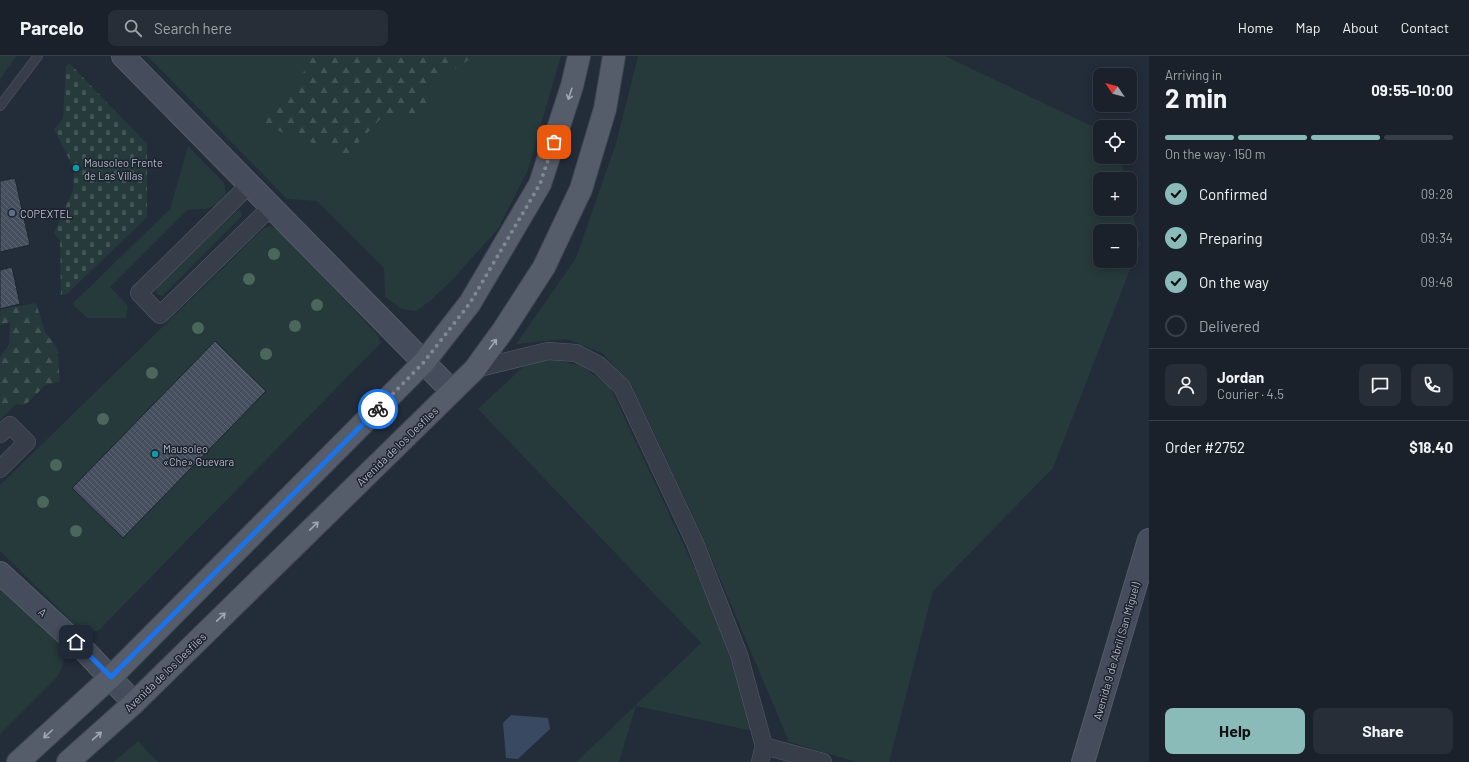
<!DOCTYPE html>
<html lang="en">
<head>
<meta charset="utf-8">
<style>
	body { margin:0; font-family:Barlow,sans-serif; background:#272e37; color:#f1f3f6; height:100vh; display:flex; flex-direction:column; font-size:15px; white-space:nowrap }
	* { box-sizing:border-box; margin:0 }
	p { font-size:13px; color:#9fa3a9 }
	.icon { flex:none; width:22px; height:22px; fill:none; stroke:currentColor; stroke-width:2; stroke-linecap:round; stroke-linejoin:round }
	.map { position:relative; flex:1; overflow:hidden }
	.side { display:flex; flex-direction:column; background:#1a212b; width:320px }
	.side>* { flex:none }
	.needle { width:26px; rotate:305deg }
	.buttons { position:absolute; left:1093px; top:12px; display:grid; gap:8px }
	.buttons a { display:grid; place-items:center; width:44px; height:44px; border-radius:8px; background:#1a212b; box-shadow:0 2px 10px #0003,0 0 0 1px #383e47; font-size:20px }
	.pin { position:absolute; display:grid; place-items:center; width:34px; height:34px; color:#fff; margin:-17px; border-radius:8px; box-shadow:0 2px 6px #0006 }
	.courier { position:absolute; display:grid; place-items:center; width:40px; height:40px; margin:-20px; border:3px solid #1a73e8; border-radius:50%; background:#fff; color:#222; box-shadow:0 1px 5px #0007 }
	.headline em { font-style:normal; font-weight:700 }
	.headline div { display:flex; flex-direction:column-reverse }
	.headline { display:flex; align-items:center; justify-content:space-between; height:68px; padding:0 16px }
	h1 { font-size:26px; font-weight:700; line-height:30px }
	.bar { display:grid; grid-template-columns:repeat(4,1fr); gap:6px 4px; align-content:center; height:48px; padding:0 16px }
	.bar i { height:5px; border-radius:3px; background:#383e47 }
	.bar .selected { background:#8bbbb9 }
	.bar p { grid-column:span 4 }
	.line { display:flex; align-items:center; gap:10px; padding:0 16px; border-top:1px solid #383e47 }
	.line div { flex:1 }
	.round { display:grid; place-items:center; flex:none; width:42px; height:42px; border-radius:8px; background:#272e37 }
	ol { padding:0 16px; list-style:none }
	li { display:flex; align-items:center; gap:12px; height:44px }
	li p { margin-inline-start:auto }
	li .icon { padding:4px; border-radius:50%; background:#8bbbb9; color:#111; stroke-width:4 }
	li:last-child { color:#9fa3a9 }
	li i { width:22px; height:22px; border:2px solid #383e47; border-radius:50% }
	.primary-button { display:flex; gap:8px; margin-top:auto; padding:8px 16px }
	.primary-button a { flex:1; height:46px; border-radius:8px; background:#8bbbb9; color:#111; font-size:16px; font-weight:700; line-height:46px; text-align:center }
	.primary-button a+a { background:#272e37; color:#f1f3f6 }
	header { display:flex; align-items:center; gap:24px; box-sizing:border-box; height:56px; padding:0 20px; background:#1a212b; border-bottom:1px solid #383e47 }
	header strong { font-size:19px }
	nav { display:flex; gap:22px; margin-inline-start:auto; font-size:14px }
	.search { width:280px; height:36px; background:#272e37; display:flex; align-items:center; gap:10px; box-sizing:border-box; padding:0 14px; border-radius:8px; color:#9fa3a9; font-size:15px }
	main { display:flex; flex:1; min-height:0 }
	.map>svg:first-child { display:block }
	.green { fill:#26393b; fill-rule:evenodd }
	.forest { fill:url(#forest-firs) }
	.cemetery { fill:url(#cemetery-stones) }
	.water { fill:#394962 }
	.building { fill:url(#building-back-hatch); stroke:#1e2530 }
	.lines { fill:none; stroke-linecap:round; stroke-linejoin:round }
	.lane-casing { stroke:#555c67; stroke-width:10 }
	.street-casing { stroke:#555c67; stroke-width:18 }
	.secondary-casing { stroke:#555c67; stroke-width:24 }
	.primary-casing { stroke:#404753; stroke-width:24 }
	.lane { stroke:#373e4a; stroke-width:9 }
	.street { stroke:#373e4a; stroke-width:17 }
	.secondary { stroke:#454d5c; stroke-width:22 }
	.primary { stroke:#555d6a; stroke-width:22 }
	.tree { fill:#4b665b }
	.oneway { stroke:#9fa7b4 }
	.done { stroke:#808895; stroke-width:4; stroke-dasharray:0 7.2 }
	.route { stroke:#1a73e8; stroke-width:5 }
	.culture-dot { fill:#0f9aa8; stroke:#1c232e; stroke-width:1.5 }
	.service-dot { fill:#5c6f8a; stroke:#1c232e; stroke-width:1.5 }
	.labels { text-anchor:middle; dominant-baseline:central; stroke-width:3; stroke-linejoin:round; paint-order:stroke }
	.poi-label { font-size:11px; fill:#b2b9c6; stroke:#1c232e; text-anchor:start }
	.street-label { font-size:11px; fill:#b2b9c6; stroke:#1c232e }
</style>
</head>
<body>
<header>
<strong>Parcelo</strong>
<div class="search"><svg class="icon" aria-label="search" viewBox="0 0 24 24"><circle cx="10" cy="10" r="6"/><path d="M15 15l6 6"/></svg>Search here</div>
<nav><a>Home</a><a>Map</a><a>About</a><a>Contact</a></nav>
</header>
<main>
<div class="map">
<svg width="1149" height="706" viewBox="0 0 1149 706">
	<defs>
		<pattern id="forest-firs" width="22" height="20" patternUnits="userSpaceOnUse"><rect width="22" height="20" fill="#26393b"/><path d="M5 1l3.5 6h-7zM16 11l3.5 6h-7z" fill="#435456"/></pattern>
		<pattern id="cemetery-stones" width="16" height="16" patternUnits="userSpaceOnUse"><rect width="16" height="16" fill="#26393b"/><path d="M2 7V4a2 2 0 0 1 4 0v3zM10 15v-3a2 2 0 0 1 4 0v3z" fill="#435456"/></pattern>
		<pattern id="building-back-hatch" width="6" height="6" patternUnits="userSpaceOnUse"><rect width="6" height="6" fill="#454f5e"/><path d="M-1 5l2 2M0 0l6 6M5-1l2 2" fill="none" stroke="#5d6674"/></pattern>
	</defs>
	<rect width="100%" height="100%" fill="#232c39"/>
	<!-- green -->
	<g class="green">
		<polygon points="0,0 17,0 0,23"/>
		<polygon points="147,0 561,0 528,114 498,173 453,223 430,245 416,255 401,253 385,241 384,212 317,145 287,143"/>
		<path d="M638,0H945L1100,74V101H1120L1125,123H1100V153H1130V145L1140,188L1053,412L933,535L889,706H856L789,686L700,475L631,328L602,297L566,283L516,288L576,202L616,87ZM1100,175H1130V205H1100Z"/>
		<path d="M188,90L224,127L226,137C215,154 207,153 187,154L110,231L128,250L126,262H87L72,248L170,153Z"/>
		<polygon points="240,154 242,158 241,161 162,240 158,239 156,237 157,232 236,155"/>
		<polygon points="270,170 277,173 378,279 381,287 98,575 86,575 77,571 0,495 0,429 263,173"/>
		<polygon points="552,303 582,310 610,331 715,556 753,675 636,650 619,706 576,706 701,587 478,353 524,310"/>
		<path d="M0,527L61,587C66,602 65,607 57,621L0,678Z"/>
		<polygon points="138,685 158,706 114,706"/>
	</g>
	<!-- forest -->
	<g class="forest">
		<polygon points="308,0 474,0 432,29 426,56 383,60 347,99 262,69 303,18"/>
		<polygon points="36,247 45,276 57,291 60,326 46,329 25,349 16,348 0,364 0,300 9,289 10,266 0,269 0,253"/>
	</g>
	<!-- cemetery -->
	<polygon class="cemetery" points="69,7 147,88 147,161 67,238 61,239 60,185 54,177 73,134 74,113 54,73 63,62 66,10"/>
	<!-- water -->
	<polygon class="water" points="511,659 548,662 550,673 518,703 506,702 503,667"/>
	<!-- building -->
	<g class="building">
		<polygon points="15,122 30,189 0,196 0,125"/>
		<polygon points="12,211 20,248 0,253 0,214"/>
		<polygon points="215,285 266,335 123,482 72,432"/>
	</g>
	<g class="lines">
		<defs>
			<polyline id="lane" points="0,50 38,0"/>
			<g id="street">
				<polyline points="249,129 139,237 160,259 271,151"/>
				<polyline points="475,313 548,295 576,297 599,309 622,331 695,487 739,599 764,690"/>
				<polyline points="0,378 10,369 27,386 0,413"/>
				<polyline points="764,690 823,706"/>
				<polyline points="760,706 764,690"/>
			</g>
			<g id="secondary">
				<polyline points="123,0 452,335"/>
				<polyline points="0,517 86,596 134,647"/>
				<polyline points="1083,706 1149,484"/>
			</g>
			<g id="primary">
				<polyline points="18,706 111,621 424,306 470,247 540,128 572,30 579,0"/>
				<polyline points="68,706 134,647 475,313 504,273 544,211 581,133 605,53 614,0"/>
			</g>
		</defs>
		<!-- lane casing -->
		<use href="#lane" class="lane-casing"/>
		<!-- street casing -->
		<use href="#street" class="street-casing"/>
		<!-- secondary casing -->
		<use href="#secondary" class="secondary-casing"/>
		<!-- primary casing -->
		<use href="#primary" class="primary-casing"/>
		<!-- lane -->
		<use href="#lane" class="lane"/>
		<!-- street -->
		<use href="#street" class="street"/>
		<!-- secondary -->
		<use href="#secondary" class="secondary"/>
		<!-- primary -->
		<use href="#primary" class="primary"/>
	</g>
	<!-- trees -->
	<g class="tree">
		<circle cx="274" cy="198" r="6"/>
		<circle cx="249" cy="223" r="6"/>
		<circle cx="317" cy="249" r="6"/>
		<circle cx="295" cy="270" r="6"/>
		<circle cx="198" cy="272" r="6"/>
		<circle cx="266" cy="298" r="6"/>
		<circle cx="152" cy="317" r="6"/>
		<circle cx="103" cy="363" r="6"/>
		<circle cx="56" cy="409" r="6"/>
		<circle cx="43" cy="446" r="6"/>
		<circle cx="76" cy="475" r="6"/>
	</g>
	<!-- one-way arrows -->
	<defs><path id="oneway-shaft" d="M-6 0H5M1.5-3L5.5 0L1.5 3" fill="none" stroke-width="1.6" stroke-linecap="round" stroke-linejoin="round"/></defs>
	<g class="oneway">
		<use href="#oneway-shaft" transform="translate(570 38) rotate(108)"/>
		<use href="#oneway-shaft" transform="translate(493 288) rotate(-54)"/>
		<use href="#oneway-shaft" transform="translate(314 470) rotate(-44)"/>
		<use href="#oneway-shaft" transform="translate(221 561) rotate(-44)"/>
		<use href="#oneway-shaft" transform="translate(48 678) rotate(138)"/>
		<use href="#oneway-shaft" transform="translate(97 680) rotate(-41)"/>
	</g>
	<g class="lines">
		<!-- done -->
		<polyline class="done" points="378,353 424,306 470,247 540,128 554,86"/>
		<!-- route -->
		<polyline class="route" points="76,586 111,621 378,353"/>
	</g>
	<!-- markers -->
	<g class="culture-dot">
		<circle cx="76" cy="112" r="4"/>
		<circle cx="155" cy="398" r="4"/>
	</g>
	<circle class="service-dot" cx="12" cy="157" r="4"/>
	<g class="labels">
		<!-- poi labels -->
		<g class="poi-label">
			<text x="84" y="106">Mausoleo Frente<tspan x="84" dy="13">de Las Villas</tspan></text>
			<text x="20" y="157">COPEXTEL</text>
			<text x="163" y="392">Mausoleo<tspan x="163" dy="13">«Che» Guevara</tspan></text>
		</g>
		<!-- street labels -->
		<g class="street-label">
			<text transform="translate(397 390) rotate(-44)">Avenida de los Desfiles</text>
			<text transform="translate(43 556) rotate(42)">A</text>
			<text transform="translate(1116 595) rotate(-74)">Avenida 9 de Abril (San Miguel)</text>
			<text transform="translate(165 616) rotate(-44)">Avenida de los Desfiles</text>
		</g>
	</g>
</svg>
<div class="buttons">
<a><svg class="needle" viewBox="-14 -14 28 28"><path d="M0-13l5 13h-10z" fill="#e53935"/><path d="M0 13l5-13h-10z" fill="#9fa3a9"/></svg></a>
<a><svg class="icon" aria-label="locate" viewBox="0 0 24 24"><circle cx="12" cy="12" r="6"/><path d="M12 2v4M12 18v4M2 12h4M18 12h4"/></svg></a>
<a>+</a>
<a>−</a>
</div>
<div class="pin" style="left:554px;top:86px;background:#ea580c"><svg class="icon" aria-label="bag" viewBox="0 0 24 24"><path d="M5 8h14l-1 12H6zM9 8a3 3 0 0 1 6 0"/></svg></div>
<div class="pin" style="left:76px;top:586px;background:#1f2937"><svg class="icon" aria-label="home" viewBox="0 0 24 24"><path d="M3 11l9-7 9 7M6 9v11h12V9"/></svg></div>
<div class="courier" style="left:378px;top:353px"><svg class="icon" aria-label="bike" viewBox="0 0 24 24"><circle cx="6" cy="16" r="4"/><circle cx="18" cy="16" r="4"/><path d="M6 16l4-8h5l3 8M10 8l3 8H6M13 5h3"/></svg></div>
</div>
<section class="side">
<div class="headline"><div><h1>2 min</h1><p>Arriving in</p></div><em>09:55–10:00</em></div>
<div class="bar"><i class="selected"></i><i class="selected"></i><i class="selected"></i><i></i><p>On the way · 150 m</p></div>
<ol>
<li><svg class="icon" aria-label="check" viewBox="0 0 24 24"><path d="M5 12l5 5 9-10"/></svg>Confirmed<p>09:28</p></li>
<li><svg class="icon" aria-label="check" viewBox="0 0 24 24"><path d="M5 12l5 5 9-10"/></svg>Preparing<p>09:34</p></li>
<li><svg class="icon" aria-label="check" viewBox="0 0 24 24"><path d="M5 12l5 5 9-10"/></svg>On the way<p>09:48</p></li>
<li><i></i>Delivered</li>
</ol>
<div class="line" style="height:72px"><a class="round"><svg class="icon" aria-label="person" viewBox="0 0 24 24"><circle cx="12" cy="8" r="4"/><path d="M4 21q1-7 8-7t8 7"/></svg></a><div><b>Jordan</b><p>Courier · 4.5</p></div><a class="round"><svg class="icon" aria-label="chat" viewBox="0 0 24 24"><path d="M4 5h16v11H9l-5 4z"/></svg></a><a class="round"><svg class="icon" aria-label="phone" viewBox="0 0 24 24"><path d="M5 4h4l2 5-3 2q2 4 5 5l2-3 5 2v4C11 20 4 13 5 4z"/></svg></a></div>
<div class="line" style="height:52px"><div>Order #2752</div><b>$18.40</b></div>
<div class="primary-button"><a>Help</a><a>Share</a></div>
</section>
</main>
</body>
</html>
